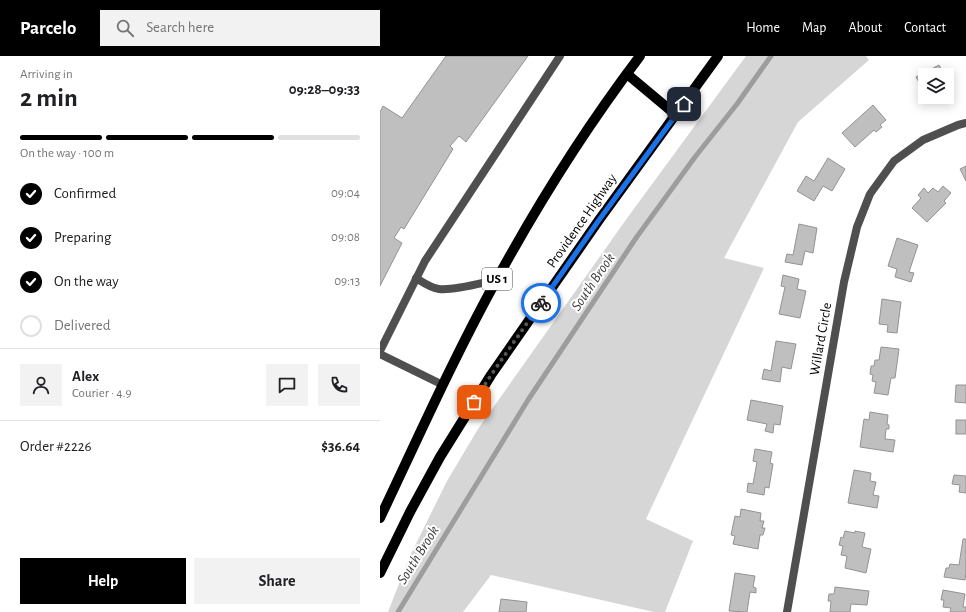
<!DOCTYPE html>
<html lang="en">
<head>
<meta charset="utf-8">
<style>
	body { margin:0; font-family:"Alegreya Sans",sans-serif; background:#f2f2f2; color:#202124; height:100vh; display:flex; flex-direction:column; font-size:15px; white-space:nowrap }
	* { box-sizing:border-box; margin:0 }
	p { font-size:13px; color:#757577 }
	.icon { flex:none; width:22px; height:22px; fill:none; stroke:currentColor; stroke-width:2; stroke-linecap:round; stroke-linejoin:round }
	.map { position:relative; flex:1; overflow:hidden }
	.details { display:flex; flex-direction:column; background:#fff; width:380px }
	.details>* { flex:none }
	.buttons { position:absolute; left:538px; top:12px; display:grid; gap:8px }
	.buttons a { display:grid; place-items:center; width:36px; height:36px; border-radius:0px; background:#fff; box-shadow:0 2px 10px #0003; font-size:20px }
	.pin { position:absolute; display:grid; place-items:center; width:34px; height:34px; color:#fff; margin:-17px; border-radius:8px; box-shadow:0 2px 6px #0006 }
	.courier { position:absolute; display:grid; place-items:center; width:40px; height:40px; margin:-20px; border:3px solid #1a73e8; border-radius:50%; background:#fff; color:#222; box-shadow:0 1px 5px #0007 }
	.summary em { font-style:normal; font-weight:700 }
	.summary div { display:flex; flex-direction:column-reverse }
	.summary { display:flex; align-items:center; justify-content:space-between; height:68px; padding:0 20px }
	h1 { font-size:26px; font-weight:700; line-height:30px }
	.bar { display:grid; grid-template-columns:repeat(4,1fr); gap:6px 4px; align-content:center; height:48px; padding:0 20px }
	.bar i { height:5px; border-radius:3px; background:#e0e0e0 }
	.bar .selected { background:#000 }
	.bar p { grid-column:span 4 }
	.line { display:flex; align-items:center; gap:10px; padding:0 20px; border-top:1px solid #e0e0e0 }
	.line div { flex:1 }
	.round { display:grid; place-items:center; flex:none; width:42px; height:42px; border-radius:0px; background:#f2f2f2 }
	ol { padding:0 20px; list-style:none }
	li { display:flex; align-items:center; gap:12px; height:44px }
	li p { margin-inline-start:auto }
	li .icon { padding:4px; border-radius:50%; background:#000; color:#fff; stroke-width:4 }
	li:last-child { color:#757577 }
	li i { width:22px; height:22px; border:2px solid #e0e0e0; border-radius:50% }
	.cta { display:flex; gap:8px; margin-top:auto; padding:8px 20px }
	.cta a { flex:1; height:46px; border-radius:0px; background:#000; color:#fff; font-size:16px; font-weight:700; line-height:46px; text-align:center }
	.cta a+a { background:#f2f2f2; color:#202124 }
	header { display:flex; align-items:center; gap:24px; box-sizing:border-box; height:56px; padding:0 20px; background:#000; color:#fff }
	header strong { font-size:19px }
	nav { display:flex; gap:22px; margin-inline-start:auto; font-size:14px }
	.search { width:280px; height:36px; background:#f2f2f2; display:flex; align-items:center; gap:10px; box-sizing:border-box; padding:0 14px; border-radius:0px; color:#757577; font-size:15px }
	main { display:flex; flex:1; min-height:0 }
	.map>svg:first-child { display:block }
	.green { fill:#d6d6d6 }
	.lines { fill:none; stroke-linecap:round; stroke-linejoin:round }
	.stream { stroke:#9d9d9d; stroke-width:5 }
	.building { fill:#bfbfbf; stroke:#939393 }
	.lane { stroke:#4f4f4f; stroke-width:8 }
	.street { stroke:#4f4f4f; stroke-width:8 }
	.primary { stroke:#000; stroke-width:10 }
	.done { stroke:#595959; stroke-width:4; stroke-dasharray:0 7.2 }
	.route { stroke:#1a73e8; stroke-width:5 }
	.labels { text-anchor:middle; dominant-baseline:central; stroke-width:4; stroke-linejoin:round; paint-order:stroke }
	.shield { fill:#fff; stroke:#4c4c4c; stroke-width:1 }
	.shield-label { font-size:13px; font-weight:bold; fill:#000 }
	.street-label { font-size:14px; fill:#000; stroke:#fff }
	.water-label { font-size:15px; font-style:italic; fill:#3e3e3e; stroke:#fff }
</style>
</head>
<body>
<header>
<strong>Parcelo</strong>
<div class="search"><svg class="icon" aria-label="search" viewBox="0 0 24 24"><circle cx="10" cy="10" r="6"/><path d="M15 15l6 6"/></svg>Search here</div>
<nav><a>Home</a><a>Map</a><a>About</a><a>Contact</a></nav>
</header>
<main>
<section class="details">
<div class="summary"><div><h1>2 min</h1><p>Arriving in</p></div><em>09:28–09:33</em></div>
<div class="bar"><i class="selected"></i><i class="selected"></i><i class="selected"></i><i></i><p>On the way · 100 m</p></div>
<ol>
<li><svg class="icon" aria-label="check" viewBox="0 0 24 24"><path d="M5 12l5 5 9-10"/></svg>Confirmed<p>09:04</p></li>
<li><svg class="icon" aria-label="check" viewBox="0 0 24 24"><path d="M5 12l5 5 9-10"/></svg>Preparing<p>09:08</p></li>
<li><svg class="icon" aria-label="check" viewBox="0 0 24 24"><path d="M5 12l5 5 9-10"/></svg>On the way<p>09:13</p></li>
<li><i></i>Delivered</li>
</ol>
<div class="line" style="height:72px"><a class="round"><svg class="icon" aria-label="person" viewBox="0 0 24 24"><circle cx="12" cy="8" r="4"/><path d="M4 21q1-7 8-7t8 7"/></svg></a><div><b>Alex</b><p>Courier · 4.9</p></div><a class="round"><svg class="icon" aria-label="chat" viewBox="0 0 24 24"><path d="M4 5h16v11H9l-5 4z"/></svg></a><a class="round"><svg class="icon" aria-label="phone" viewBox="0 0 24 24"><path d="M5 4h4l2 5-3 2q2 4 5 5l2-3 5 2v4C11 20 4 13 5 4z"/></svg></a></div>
<div class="line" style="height:52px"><div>Order #2226</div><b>$36.64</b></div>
<div class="cta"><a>Help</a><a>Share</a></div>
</section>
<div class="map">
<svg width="586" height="556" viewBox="0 0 586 556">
	<rect width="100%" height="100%" fill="#fff"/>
	<!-- green -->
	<polygon class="green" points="366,0 486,0 489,4 418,66 344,202 384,212 266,463 313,485 285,556 274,556 111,519 83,556 8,556 29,502 67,425 98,373 245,165"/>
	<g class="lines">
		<!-- stream -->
		<polyline class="stream" points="18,556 148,344 256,182 315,101 357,48 391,0"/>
	</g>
	<!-- building -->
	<g class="building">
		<polygon points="66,0 148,0 86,86 79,80 70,90 73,93 24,173 21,171 14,182 22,187 0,230 0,56 3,50 22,62"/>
		<polygon points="559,9 562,15 565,13 573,27 567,30 567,19 545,19 545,37 536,21"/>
		<polygon points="493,49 506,64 500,69 502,71 496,76 494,74 475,91 462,77"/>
		<polygon points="448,102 465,113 452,135 443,130 434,145 417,135 426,120 434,125"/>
		<polygon points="586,110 586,125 580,113"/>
		<polygon points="563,130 571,137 564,145 566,147 547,166 532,152 541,142 538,139 544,132 548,137 553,132 558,136"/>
		<polygon points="419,168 437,172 433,197 425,195 422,209 405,206 407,198 413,199"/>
		<polygon points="517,182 538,189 529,216 534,217 531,226 515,221 517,213 508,210"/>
		<polygon points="403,219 419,223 417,233 426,235 420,262 399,258 405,231 401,230"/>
		<polygon points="502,243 521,246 517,277 507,276 508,269 499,268"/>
		<polygon points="396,285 416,288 411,313 402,311 400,326 382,323 384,313 391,315"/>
		<polygon points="501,291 519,293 515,322 511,322 508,339 494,337 496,326 492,325 493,319 490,318 491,310 494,310 495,304 499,304"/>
		<polygon points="576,329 586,329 586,347 575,346"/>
		<polygon points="371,344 403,350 400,369 394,368 393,377 385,375 387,368 367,364"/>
		<polygon points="490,356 508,359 507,368 509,369 509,373 506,373 505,383 515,384 513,396 480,391 484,363 489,364"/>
		<rect x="576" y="364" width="10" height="14"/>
		<polygon points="375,393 392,396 390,407 393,408 389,432 385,431 384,439 367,436 368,427 373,428 377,406 373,405"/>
		<polygon points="474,414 491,417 490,425 496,426 493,439 499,440 497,452 468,447"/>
		<polygon points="574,419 586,420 586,437 579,436 580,429 572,428"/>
		<polygon points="361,453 381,457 380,465 384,465 382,472 385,472 383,479 380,479 378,493 353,488 355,480 351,479 355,460 360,461"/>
		<polygon points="465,475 475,477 475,475 485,477 482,491 491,493 486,517 465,512 467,500 461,499 463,490 459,489 461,481 463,482"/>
		<polygon points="583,483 586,483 586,517 585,524 564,521 566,512 569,512 570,508 579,509"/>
		<polygon points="355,517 375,520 373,531 376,532 376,537 370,536 367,556 349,555"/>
		<polygon points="455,531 489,535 487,549 471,548 470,556 450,556 451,545 448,545 449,538 454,538"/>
		<polygon points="563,534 585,538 583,551 586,551 586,556 570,556 571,552 563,551 564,544 561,544"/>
		<polygon points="121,543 147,546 146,556 119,556"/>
	</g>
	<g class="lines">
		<!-- lane -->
		<g class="lane">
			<path d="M36,222C44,227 51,232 59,233C74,235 101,227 116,224"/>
			<polyline points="0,295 45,205 180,0"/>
			<polyline points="0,298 63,329"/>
		</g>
		<!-- street -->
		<polyline class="street" points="407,556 464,226 477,171 490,138 514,105 543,84 578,69 586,67"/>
		<!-- primary -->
		<g class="primary">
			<polyline points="247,18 296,59"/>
			<path d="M0,462C38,382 74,301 117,223C159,146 207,70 260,0"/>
			<polyline points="0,517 30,456 60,401 111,319 219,164 338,0"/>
		</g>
	</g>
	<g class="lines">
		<!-- done -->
		<polyline class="done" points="94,346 111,319 161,247"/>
		<!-- route -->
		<polyline class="route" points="161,247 219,164 304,48"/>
	</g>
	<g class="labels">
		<!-- shield labels -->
		<rect class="shield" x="102" y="212" width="30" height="22" rx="3"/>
		<g class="shield-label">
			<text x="117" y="223">US 1</text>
		</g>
		<!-- street labels -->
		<g class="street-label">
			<text transform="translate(202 165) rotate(-55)">Providence Highway</text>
			<text transform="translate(441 283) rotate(-80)">Willard Circle</text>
		</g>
		<!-- water labels -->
		<g class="water-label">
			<text transform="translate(213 226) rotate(-56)">South Brook</text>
			<text transform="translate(38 499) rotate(-58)">South Brook</text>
		</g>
	</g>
</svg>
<div class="buttons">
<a><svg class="icon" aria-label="layers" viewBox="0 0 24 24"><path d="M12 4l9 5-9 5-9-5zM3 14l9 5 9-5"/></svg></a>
</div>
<div class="pin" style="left:94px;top:346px;background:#ea580c"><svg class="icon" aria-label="bag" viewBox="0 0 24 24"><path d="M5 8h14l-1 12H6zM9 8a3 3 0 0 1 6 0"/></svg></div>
<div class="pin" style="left:304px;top:48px;background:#1f2937"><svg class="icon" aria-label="home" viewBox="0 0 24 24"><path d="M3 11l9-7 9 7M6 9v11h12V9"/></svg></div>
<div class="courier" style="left:161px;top:247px"><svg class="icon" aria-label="bike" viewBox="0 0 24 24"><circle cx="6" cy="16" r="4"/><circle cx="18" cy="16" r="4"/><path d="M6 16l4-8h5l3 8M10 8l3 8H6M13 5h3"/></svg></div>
</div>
</main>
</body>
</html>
